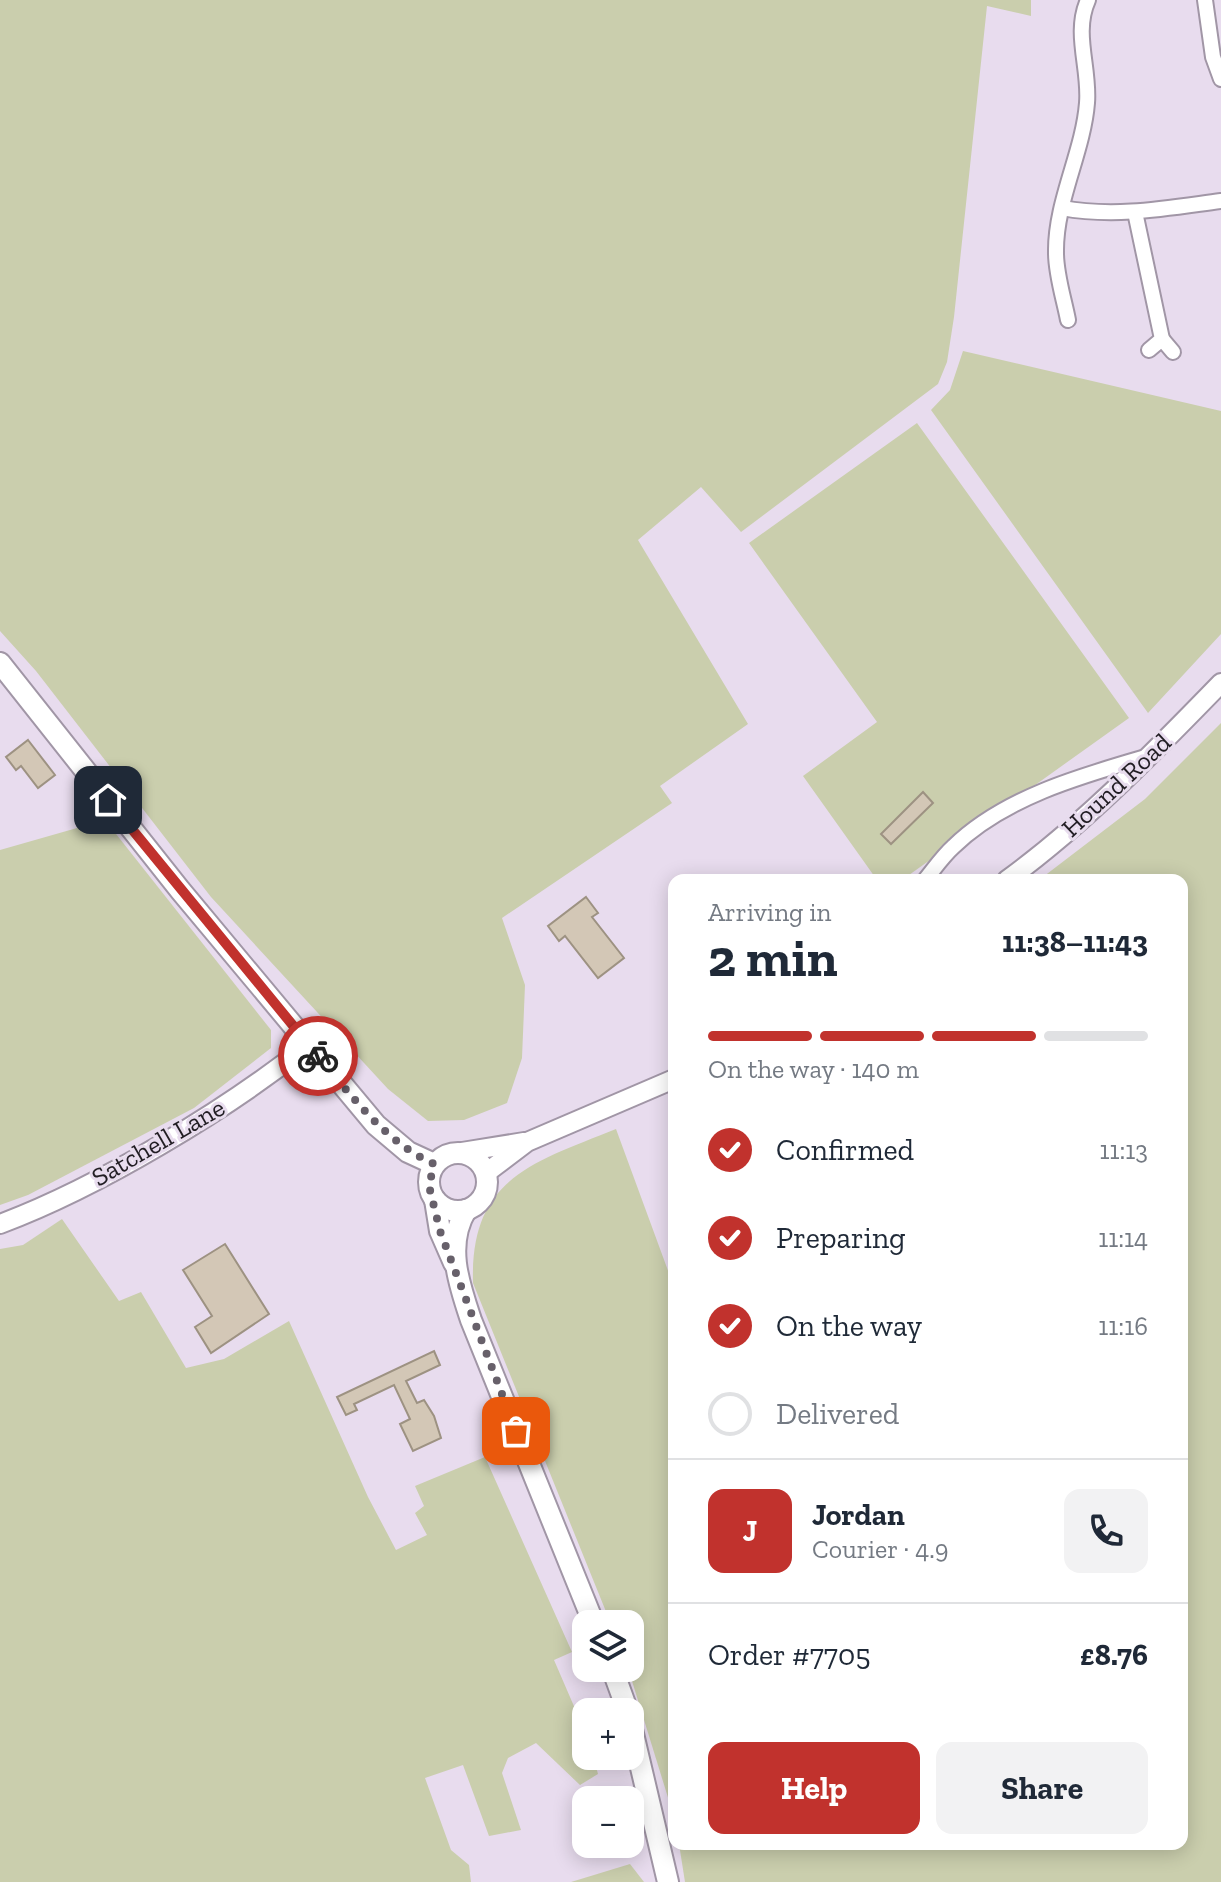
<!DOCTYPE html>
<html lang="en">
<head>
<meta charset="utf-8">
<style>
	body { margin:0; font-family:"Zilla Slab",serif; background:#f2f2f3; color:#1f2937; height:100vh; display:flex; flex-direction:column; font-size:30px; white-space:nowrap }
	* { box-sizing:border-box; margin:0 }
	p { font-size:26px; color:#747a83 }
	.icon { flex:none; width:44px; height:44px; fill:none; stroke:currentColor; stroke-width:2; stroke-linecap:round; stroke-linejoin:round }
	.map { position:relative; flex:1; overflow:hidden }
	.side { position:absolute; left:668px; top:874px; width:520px; height:976px; display:flex; flex-direction:column; background:#fff; border-radius:16px; box-shadow:0 4px 20px #0003 }
	.side>* { flex:none }
	.controls { position:absolute; left:572px; top:1610px; display:grid; gap:16px }
	.controls a { display:grid; place-items:center; width:72px; height:72px; border-radius:16px; background:#fff; box-shadow:0 4px 20px #0003; font-size:40px }
	.pin { position:absolute; display:grid; place-items:center; width:68px; height:68px; color:#fff; margin:-34px; border-radius:16px; box-shadow:0 4px 12px #0006 }
	.courier { position:absolute; display:grid; place-items:center; width:80px; height:80px; margin:-40px; border:6px solid #c1322d; border-radius:50%; background:#fff; color:#222; box-shadow:0 2px 10px #0007 }
	.summary em { font-style:normal; font-weight:700 }
	.summary div { display:flex; flex-direction:column-reverse }
	.summary { display:flex; align-items:center; justify-content:space-between; height:136px; padding:0 40px }
	h1 { font-size:52px; font-weight:700; line-height:60px }
	.bar { display:grid; grid-template-columns:repeat(4,1fr); gap:12px 8px; align-content:center; height:96px; padding:0 40px }
	.bar i { height:10px; border-radius:6px; background:#e0e1e3 }
	.bar .active { background:#c1322d }
	.bar p { grid-column:span 4 }
	.line { display:flex; align-items:center; gap:20px; padding:0 40px; border-top:2px solid #e0e1e3 }
	.line div { flex:1 }
	.round { display:grid; place-items:center; flex:none; width:84px; height:84px; border-radius:16px; background:#f2f2f3 }
	ol { padding:0 40px; list-style:none }
	li { display:flex; align-items:center; gap:24px; height:88px }
	li p { margin-inline-start:auto }
	li .icon { padding:8px; border-radius:50%; background:#c1322d; color:#fff; stroke-width:4 }
	li:last-child { color:#747a83 }
	li i { width:44px; height:44px; border:4px solid #e0e1e3; border-radius:50% }
	.action { display:flex; gap:16px; margin-top:auto; padding:16px 40px }
	.action a { flex:1; height:92px; border-radius:16px; background:#c1322d; color:#fff; font-size:32px; font-weight:700; line-height:92px; text-align:center }
	.action a+a { background:#f2f2f3; color:#1f2937 }
	.map>svg:first-child { display:block }
	.green { fill:#cacead }
	.building { fill:#d3c7b6; stroke:#9d9282; stroke-width:2 }
	.lines { fill:none; stroke-linecap:round; stroke-linejoin:round }
	.minor-casing { stroke:#a196a6; stroke-width:18 }
	.tertiary-casing { stroke:#a196a6; stroke-width:22 }
	.secondary-casing { stroke:#a196a6; stroke-width:24 }
	.minor { stroke:#fff; stroke-width:14 }
	.tertiary { stroke:#fff; stroke-width:18 }
	.secondary { stroke:#fff; stroke-width:20 }
	.done { stroke:#67606a; stroke-width:8; stroke-dasharray:0 14.4 }
	.route { stroke:#c1322d; stroke-width:10 }
	.labels { text-anchor:middle; dominant-baseline:central; stroke-width:6; stroke-linejoin:round; paint-order:stroke }
	.street-label { font-size:26px; fill:#211d23; stroke:#e8dcee }
</style>
</head>
<body>
<div class="map">
<svg width="1221" height="1882" viewBox="0 0 1221 1882">
	<rect width="100%" height="100%" fill="#e8dcee"/>
	<!-- green -->
	<g class="green">
		<polygon points="0,0 1031,0 1031,16 987,6 954,317 947,362 938,384 741,532 701,487 638,540 748,724 660,786 672,803 502,918 525,985 522,1058 507,1103 464,1120 428,1121 388,1089 211,897 36,671 0,631"/>
		<polygon points="963,351 1221,411 1221,634 1148,713 931,410 950,390"/>
		<polygon points="917,423 1129,718 902,880 877,880 803,776 877,722 749,543"/>
		<polygon points="1221,723 1221,1882 685,1882 679,1844 1182,1844 1182,880 1039,880 1145,799"/>
		<polygon points="105,820 271,1030 271,1048 194,1108 28,1195 0,1205 0,850"/>
		<path d="M616,1129L670,1276H674V1817L628,1668L630,1624H611L473,1283C470,1178 532,1163 616,1129Z"/>
		<polygon points="62,1219 119,1301 141,1292 186,1368 224,1359 289,1321 368,1497 396,1550 427,1535 415,1513 424,1506 415,1486 485,1457 572,1652 554,1660 586,1734 586,1756 593,1756 598,1774 580,1785 536,1743 508,1758 502,1773 521,1830 489,1836 463,1765 425,1778 451,1850 469,1865 471,1882 0,1882 0,1249 23,1245"/>
		<polygon points="630,1864 644,1882 571,1882"/>
	</g>
	<!-- building -->
	<g class="building">
		<polygon points="28,740 55,775 38,788 21,766 16,770 6,757"/>
		<polygon points="923,792 933,803 891,844 881,834"/>
		<polygon points="586,897 598,913 592,917 624,958 598,978 565,936 559,941 548,926"/>
		<polygon points="225,1244 269,1314 211,1353 195,1327 212,1316 183,1270"/>
		<polygon points="434,1351 440,1365 406,1381 417,1403 424,1400 434,1416 441,1438 413,1451 400,1424 410,1419 394,1385 354,1404 357,1410 346,1415 337,1397"/>
	</g>
	<g class="lines">
		<defs>
			<g id="minor">
				<polyline points="1205,0 1213,57 1221,79"/>
				<path d="M1062,208C1116,218 1168,208 1221,201"/>
				<polyline points="1135,212 1162,339 1149,350"/>
				<path d="M1068,320C1064,299 1056,275 1056,253C1055,202 1083,153 1087,103C1090,68 1073,33 1088,0"/>
				<polyline points="1162,339 1173,352"/>
				<path d="M925,880C934,869 943,856 953,847C1003,798 1080,776 1146,757"/>
			</g>
			<g id="tertiary">
				<path d="M1007,880C1085,823 1154,752 1221,683"/>
				<polyline points="462,1152 524,1142"/>
				<polyline points="486,1173 527,1142 674,1079"/>
				<path d="M0,1224C99,1187 226,1110 308,1045"/>
			</g>
			<g id="secondary">
				<polyline points="0,663 180,890 376,1125 408,1152 434,1164"/>
				<circle cx="458" cy="1182" r="29"/>
				<polyline points="435,1200 440,1231 454,1263"/>
				<path d="M466,1210C445,1245 459,1284 471,1320L594,1624"/>
				<polyline points="612,1668 628,1712"/>
				<polyline points="630,1721 668,1882"/>
			</g>
		</defs>
		<!-- minor casing -->
		<use href="#minor" class="minor-casing"/>
		<!-- tertiary casing -->
		<use href="#tertiary" class="tertiary-casing"/>
		<!-- secondary casing -->
		<use href="#secondary" class="secondary-casing"/>
		<!-- minor -->
		<use href="#minor" class="minor"/>
		<!-- tertiary -->
		<use href="#tertiary" class="tertiary"/>
		<!-- secondary -->
		<use href="#secondary" class="secondary"/>
	</g>
	<g class="lines">
		<!-- done -->
		<path class="done" d="M318,1056C353,1097 384,1141 434,1164L429,1186L440,1231L516,1431"/>
		<!-- route -->
		<polyline class="route" points="108,800 318,1056"/>
	</g>
	<g class="labels">
		<!-- street labels -->
		<g class="street-label">
			<text transform="translate(1116 785) rotate(-43)">Hound Road</text>
			<text transform="translate(158 1142) rotate(-30)">Satchell Lane</text>
		</g>
	</g>
</svg>
<div class="controls">
<a><svg class="icon" aria-label="layers" viewBox="0 0 24 24"><path d="M12 4l9 5-9 5-9-5zM3 14l9 5 9-5"/></svg></a>
<a>+</a>
<a>−</a>
</div>
<div class="pin" style="left:516px;top:1431px;background:#ea580c"><svg class="icon" aria-label="bag" viewBox="0 0 24 24"><path d="M5 8h14l-1 12H6zM9 8a3 3 0 0 1 6 0"/></svg></div>
<div class="pin" style="left:108px;top:800px;background:#1f2937"><svg class="icon" aria-label="home" viewBox="0 0 24 24"><path d="M3 11l9-7 9 7M6 9v11h12V9"/></svg></div>
<div class="courier" style="left:318px;top:1056px"><svg class="icon" aria-label="bike" viewBox="0 0 24 24"><circle cx="6" cy="16" r="4"/><circle cx="18" cy="16" r="4"/><path d="M6 16l4-8h5l3 8M10 8l3 8H6M13 5h3"/></svg></div>
<section class="side">
<div class="summary"><div><h1>2 min</h1><p>Arriving in</p></div><em>11:38–11:43</em></div>
<div class="bar"><i class="active"></i><i class="active"></i><i class="active"></i><i></i><p>On the way · 140 m</p></div>
<ol>
<li><svg class="icon" aria-label="check" viewBox="0 0 24 24"><path d="M5 12l5 5 9-10"/></svg>Confirmed<p>11:13</p></li>
<li><svg class="icon" aria-label="check" viewBox="0 0 24 24"><path d="M5 12l5 5 9-10"/></svg>Preparing<p>11:14</p></li>
<li><svg class="icon" aria-label="check" viewBox="0 0 24 24"><path d="M5 12l5 5 9-10"/></svg>On the way<p>11:16</p></li>
<li><i></i>Delivered</li>
</ol>
<div class="line" style="height:144px"><b class="round" style="background:#c1322d;color:#fff">J</b><div><b>Jordan</b><p>Courier · 4.9</p></div><a class="round"><svg class="icon" aria-label="phone" viewBox="0 0 24 24"><path d="M5 4h4l2 5-3 2q2 4 5 5l2-3 5 2v4C11 20 4 13 5 4z"/></svg></a></div>
<div class="line" style="height:104px"><div>Order #7705</div><b>£8.76</b></div>
<div class="action"><a>Help</a><a>Share</a></div>
</section>
</div>
</body>
</html>
